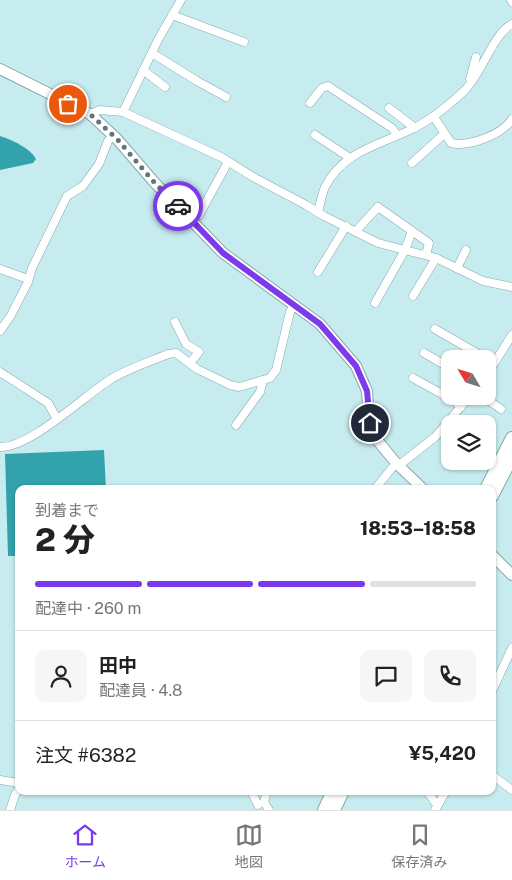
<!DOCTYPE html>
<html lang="ja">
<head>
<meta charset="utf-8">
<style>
	body { margin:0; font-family:"Public Sans","Noto Sans JP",sans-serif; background:#f6f6f6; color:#222; height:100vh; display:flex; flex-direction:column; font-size:19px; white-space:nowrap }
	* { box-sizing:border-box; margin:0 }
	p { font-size:16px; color:#767676 }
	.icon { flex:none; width:28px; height:28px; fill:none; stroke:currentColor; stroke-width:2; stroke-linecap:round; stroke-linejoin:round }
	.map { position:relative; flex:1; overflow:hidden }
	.details { position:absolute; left:15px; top:485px; width:481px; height:310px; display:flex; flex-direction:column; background:#fff; border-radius:10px; box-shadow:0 1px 4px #0004 }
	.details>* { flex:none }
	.needle { width:32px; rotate:308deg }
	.buttons { position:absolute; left:441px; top:350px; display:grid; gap:10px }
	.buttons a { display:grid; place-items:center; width:55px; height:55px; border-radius:10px; background:#fff; box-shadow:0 1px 4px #0004; font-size:25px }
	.pin { position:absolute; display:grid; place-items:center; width:42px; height:42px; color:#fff; margin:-21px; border:2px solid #fff; border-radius:50%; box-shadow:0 1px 5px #0007 }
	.courier { position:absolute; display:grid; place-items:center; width:50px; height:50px; margin:-25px; border:4px solid #7c3aed; border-radius:50%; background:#fff; color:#222; box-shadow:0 1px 6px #0007 }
	.head em { font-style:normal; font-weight:800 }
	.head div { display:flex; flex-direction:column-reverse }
	.head { display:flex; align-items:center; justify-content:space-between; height:85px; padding:0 20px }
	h1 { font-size:32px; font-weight:800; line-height:38px }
	.bar { display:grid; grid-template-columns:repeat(4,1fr); gap:8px 5px; align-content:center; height:60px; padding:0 20px }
	.bar i { height:6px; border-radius:4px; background:#e0e0e0 }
	.bar .on { background:#7c3aed }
	.bar p { grid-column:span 4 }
	.line { display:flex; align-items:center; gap:12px; padding:0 20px; border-top:1px solid #e0e0e0 }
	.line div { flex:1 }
	.round { display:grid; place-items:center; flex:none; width:52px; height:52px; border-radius:10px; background:#f6f6f6 }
	.menu { display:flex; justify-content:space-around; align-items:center; height:70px; border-top:1px solid #e0e0e0; background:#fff; font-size:14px; color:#767676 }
	.menu a { display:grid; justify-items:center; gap:2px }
	.menu .on { color:#7c3aed }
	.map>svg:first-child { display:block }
	.water { fill:#32a3ac }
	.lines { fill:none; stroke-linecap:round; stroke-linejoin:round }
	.minor-casing { stroke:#85a9ac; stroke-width:9 }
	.major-casing { stroke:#85a9ac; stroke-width:12 }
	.highway-casing { stroke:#85a9ac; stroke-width:14 }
	.minor { stroke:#fff; stroke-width:8 }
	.major { stroke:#fff; stroke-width:10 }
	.highway { stroke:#fff; stroke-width:12 }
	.done { stroke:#607779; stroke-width:5; stroke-dasharray:0 9 }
	.route { stroke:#7c3aed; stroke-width:6 }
</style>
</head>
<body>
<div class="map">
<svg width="512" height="810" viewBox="0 0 512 810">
	<rect width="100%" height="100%" fill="#c7ecf0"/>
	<!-- water -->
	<g class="water">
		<path d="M0,136C11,139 31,149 36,159L33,163L0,170Z"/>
		<polygon points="104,450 106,489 19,489 19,556 8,556 5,454"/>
	</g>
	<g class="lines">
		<defs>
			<g id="minor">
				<polyline points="511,0 512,2"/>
				<polyline points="172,15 244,42"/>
				<polyline points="152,53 197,81 226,97"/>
				<polyline points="143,70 165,87"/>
				<polyline points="471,81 470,79 476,57"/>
				<polyline points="310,103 322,88 328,86 392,128 397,135"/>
				<polyline points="389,108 415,128"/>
				<polyline points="123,112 159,38 181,0"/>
				<polyline points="90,114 100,110 123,112 221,157 255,178 306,205 324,216 378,243 436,258 483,281 512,287"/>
				<path d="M434,117L451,143C469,147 502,135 512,119"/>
				<polyline points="315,135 350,158"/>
				<polyline points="412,163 444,134"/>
				<path d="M318,212C320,204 322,194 325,187C343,151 380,145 412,129C431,120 448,106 464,91C482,74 492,35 512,24"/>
				<polyline points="192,220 199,215 228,162"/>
				<polyline points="356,231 378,207 412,231 405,250 375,303"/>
				<polyline points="412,231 429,243 426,255"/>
				<polyline points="457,268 466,250"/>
				<polyline points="0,269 28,279"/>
				<polyline points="318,272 346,226"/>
				<polyline points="413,296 436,258"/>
				<polyline points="175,322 186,344 199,352 190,363"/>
				<polyline points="435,329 487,359"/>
				<polyline points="0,331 10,317 28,282 32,268 67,196 83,186 99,164 108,141 113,135"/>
				<polyline points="424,353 450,368"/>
				<polyline points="0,372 48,403 57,419"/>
				<polyline points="488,373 512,335"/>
				<polyline points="413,378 453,400 461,407"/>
				<polyline points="482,396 501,409"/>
				<polyline points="236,425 260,392 263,380"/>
				<path d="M0,447C30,448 84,396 111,379C128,369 149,362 168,354L176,353L197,369L230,385L239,387L270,378L276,370L290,312L294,304"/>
				<polyline points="375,489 396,463 402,463 435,437 470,396"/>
				<polyline points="492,691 512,648"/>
				<polyline points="492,775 512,790"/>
				<polyline points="0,780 19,783"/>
				<polyline points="251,791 258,805"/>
				<polyline points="267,791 264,802 269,810"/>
				<polyline points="427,791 437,805"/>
				<polyline points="10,810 15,795 19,789"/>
				<polyline points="435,810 446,791"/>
			</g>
			<g id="major">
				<polyline points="0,69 90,114 117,139 154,182 223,253 320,324 356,366 367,391 369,423 373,435 396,463 423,489"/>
				<polyline points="492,555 512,575"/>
			</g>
			<g id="highway">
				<polyline points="486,489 512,438"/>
				<polyline points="492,496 512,457"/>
				<polyline points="324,810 333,791"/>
				<polyline points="334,810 343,791"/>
			</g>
		</defs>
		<!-- minor casing -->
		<use href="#minor" class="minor-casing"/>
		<!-- major casing -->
		<use href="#major" class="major-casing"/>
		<!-- highway casing -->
		<use href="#highway" class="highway-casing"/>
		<!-- minor -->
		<use href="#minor" class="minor"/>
		<!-- major -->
		<use href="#major" class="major"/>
		<!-- highway -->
		<use href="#highway" class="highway"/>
	</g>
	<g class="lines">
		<!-- done -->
		<polyline class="done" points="68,104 90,114 117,139 154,182 178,206"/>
		<!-- route -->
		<polyline class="route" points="178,206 223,253 320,324 356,366 367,391 370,423"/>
	</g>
</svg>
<div class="buttons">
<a><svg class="needle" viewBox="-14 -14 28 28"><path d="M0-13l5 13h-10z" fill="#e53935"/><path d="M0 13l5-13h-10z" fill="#767676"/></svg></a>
<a><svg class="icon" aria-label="layers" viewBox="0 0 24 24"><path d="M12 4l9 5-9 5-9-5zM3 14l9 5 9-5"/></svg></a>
</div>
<div class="pin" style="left:68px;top:104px;background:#ea580c"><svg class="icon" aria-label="bag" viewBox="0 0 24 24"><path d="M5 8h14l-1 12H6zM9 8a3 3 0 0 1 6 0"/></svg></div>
<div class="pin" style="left:370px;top:423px;background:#1f2937"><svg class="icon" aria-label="home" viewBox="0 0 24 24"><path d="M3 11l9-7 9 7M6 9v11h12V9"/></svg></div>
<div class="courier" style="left:178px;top:206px"><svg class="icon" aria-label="car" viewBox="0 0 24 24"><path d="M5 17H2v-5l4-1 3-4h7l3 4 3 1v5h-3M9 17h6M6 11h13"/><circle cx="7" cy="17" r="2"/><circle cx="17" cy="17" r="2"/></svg></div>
<section class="details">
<div class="head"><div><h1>2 分</h1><p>到着まで</p></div><em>18:53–18:58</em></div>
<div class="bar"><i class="on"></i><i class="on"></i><i class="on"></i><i></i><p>配達中 · 260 m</p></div>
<div class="line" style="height:90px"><a class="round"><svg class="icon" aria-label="person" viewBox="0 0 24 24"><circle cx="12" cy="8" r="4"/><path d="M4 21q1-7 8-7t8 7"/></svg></a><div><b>田中</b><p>配達員 · 4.8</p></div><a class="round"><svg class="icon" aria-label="chat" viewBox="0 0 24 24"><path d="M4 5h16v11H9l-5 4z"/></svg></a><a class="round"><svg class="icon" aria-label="phone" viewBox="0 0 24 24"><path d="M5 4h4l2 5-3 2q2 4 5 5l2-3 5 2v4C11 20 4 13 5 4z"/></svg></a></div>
<div class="line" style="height:65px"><div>注文 #6382</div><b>¥5,420</b></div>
</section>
</div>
<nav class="menu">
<a class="on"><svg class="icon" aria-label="home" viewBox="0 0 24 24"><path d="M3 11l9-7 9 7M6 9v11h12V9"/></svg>ホーム</a>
<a><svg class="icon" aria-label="map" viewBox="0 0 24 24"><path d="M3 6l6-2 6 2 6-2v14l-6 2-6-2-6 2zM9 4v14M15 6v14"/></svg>地図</a>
<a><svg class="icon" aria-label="saved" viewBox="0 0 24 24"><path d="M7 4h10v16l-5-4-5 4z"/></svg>保存済み</a>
</nav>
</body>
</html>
